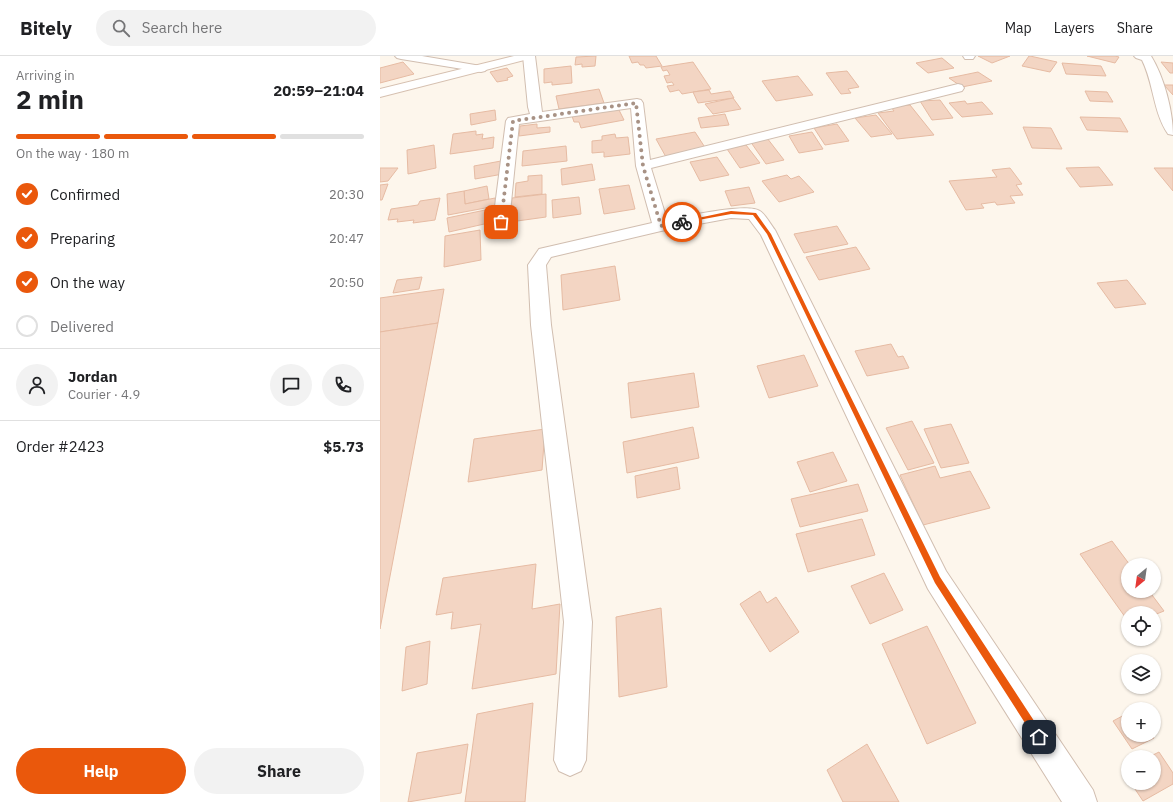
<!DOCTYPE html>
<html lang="en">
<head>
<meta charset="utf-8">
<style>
	body { margin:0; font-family:"IBM Plex Sans",sans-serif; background:#f2f2f2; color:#202124; height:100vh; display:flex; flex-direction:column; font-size:15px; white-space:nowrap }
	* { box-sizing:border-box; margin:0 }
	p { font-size:13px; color:#757577 }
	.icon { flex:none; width:22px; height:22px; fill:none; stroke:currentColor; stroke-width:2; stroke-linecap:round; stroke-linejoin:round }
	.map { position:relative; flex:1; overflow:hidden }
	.panel { display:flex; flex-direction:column; background:#fff; width:380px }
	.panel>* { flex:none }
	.needle { width:26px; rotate:209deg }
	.tools { position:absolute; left:741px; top:502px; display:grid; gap:8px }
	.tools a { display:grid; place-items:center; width:40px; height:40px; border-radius:50%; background:#fff; box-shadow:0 1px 3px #0004; font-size:20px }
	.pin { position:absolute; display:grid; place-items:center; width:34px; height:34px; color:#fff; margin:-17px; border-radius:8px; box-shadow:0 2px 6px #0006 }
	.courier { position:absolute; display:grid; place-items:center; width:40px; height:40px; margin:-20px; border:3px solid #ea580c; border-radius:50%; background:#fff; color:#222; box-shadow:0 1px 5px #0007 }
	.overview em { font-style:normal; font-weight:700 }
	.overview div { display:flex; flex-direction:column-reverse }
	.overview { display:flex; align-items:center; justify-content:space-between; height:68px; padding:0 16px }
	h1 { font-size:26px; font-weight:700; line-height:30px }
	.bar { display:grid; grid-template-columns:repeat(4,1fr); gap:6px 4px; align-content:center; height:48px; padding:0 16px }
	.bar i { height:5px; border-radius:3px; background:#e0e0e0 }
	.bar .on { background:#ea580c }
	.bar p { grid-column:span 4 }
	.line { display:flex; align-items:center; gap:10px; padding:0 16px; border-top:1px solid #e0e0e0 }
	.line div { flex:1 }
	.round { display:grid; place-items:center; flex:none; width:42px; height:42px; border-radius:21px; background:#f2f2f2 }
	ol { padding:0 16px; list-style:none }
	li { display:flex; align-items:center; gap:12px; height:44px }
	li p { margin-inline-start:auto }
	li .icon { padding:4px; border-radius:50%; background:#ea580c; color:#fff; stroke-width:4 }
	li:last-child { color:#757577 }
	li i { width:22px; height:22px; border:2px solid #e0e0e0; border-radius:50% }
	.cta { display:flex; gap:8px; margin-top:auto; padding:8px 16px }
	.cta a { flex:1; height:46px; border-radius:24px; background:#ea580c; color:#fff; font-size:16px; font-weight:700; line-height:46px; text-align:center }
	.cta a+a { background:#f2f2f2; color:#202124 }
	header { display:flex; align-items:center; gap:24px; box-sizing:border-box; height:56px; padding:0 20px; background:#fff; border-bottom:1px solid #e0e0e0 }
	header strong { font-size:19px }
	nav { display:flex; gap:22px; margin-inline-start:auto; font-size:14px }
	.search { width:280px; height:36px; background:#f2f2f2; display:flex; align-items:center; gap:10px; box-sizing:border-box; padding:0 14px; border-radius:22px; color:#757577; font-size:15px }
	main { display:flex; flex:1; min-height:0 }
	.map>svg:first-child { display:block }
	.building { fill:#f3d5c3; stroke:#e6bba3 }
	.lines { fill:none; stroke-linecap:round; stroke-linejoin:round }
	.street-casing { stroke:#d1beb0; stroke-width:2 }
	.secondary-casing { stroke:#d6c0b0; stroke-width:2 }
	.street { fill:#fff; fill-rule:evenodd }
	.secondary { fill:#fff; fill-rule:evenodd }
	.route { fill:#ea580c }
	.done { stroke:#a89285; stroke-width:4; stroke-dasharray:0 7.2 }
</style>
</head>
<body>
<header>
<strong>Bitely</strong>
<div class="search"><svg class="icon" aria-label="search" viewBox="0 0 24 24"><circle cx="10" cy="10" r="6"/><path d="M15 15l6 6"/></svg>Search here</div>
<nav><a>Map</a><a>Layers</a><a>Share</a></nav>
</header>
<main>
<section class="panel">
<div class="overview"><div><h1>2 min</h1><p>Arriving in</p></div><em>20:59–21:04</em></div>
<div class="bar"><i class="on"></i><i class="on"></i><i class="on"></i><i></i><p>On the way · 180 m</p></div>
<ol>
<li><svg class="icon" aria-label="check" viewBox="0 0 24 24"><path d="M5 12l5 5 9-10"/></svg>Confirmed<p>20:30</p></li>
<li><svg class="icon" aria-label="check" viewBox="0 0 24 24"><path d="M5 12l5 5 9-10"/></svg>Preparing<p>20:47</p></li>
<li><svg class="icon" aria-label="check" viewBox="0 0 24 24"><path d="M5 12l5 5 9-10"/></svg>On the way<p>20:50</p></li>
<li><i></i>Delivered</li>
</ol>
<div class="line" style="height:72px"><a class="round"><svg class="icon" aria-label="person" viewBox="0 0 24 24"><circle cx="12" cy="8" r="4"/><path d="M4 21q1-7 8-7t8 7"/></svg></a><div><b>Jordan</b><p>Courier · 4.9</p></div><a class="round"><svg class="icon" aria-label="chat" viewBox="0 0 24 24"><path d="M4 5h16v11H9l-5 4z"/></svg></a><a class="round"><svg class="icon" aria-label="phone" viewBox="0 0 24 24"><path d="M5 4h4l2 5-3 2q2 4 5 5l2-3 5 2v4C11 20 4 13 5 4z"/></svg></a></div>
<div class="line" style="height:52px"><div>Order #2423</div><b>$5.73</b></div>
<div class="cta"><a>Help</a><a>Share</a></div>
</section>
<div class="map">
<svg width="793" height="746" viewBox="0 0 793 746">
	<rect width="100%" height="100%" fill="#fdf6ec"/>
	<!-- building -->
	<g class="building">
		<polygon points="216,0 215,10 202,11 202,8 195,9 196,1"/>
		<polygon points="249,0 276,0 282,10 266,12 264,9 260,9 258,6 252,7"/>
		<polygon points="598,0 630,0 612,7"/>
		<polygon points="649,0 650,0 677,6 670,16 642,10"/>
		<polygon points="707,0 735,0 739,1 735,7"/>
		<polygon points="562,2 574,12 548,17 536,7"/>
		<polygon points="23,6 34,18 0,27 0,12"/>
		<polygon points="313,6 331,33 302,38 299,34 290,36 287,30 294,29 292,26 287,27 284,20 290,19 287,14 283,15 281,11"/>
		<polygon points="781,6 793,7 793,17 790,17"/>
		<polygon points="682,7 721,10 726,20 686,18"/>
		<polygon points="191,10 192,27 172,29 172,26 164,27 164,13"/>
		<polygon points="127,12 133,20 127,22 128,24 117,26 110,16"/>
		<polygon points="467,15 479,31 468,33 471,37 461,38 446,17"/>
		<polygon points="598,16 612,25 582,31 569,22"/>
		<polygon points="418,20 433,39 396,45 382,25"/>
		<polygon points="784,29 793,29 793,39"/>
		<polygon points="219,33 224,47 179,53 176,40"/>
		<polygon points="329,34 331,38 350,35 354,42 318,47 313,36"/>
		<polygon points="705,35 727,36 733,46 710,45"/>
		<polygon points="353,42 361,53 333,58 325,48"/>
		<polygon points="560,44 573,62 552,64 540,45"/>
		<polygon points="585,45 587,48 602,46 613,58 582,61 569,47"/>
		<polygon points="530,49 554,79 517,83 498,57 514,55 511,51"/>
		<polygon points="238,52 244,64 201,72 199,66 194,66 192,60"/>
		<polygon points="115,54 116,64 91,69 90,58"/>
		<polygon points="345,58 349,69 321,72 318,62"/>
		<polygon points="496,59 512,78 491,81 475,62"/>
		<polygon points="700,61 740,62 748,76 707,74"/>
		<polygon points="157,68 157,72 170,71 170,76 139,80 140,70"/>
		<polygon points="457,68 469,85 445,89 434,72"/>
		<polygon points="643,71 671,72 682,93 652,92"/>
		<polygon points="96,75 96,79 103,78 102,83 114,81 113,92 70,98 73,78"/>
		<polygon points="315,76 326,93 286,101 276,83"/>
		<polygon points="432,76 443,93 419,97 409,80"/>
		<polygon points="235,78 236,82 248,81 250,98 224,101 224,96 212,97 212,85 222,84 222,80"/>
		<polygon points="387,82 404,104 386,108 370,85"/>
		<polygon points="54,89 56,112 28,118 27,94"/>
		<polygon points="366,89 380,107 360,112 347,93"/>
		<polygon points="186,90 187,105 142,110 143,95"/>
		<polygon points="337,101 349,119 320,125 310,106"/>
		<polygon points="121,105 123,118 95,123 94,110"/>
		<polygon points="212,108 215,124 182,129 181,113"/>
		<polygon points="719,111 733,129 700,131 686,112"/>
		<polygon points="0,112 18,112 8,125 0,126"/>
		<polygon points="630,112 642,128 636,129 643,139 630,140 635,147 617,149 615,146 601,148 604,152 586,154 569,125 617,121 612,114"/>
		<polygon points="774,112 793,112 793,135"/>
		<polygon points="162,119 162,138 135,141 136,127 148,125 148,120"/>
		<polygon points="407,119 411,123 419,120 434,136 399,146 382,125"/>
		<polygon points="8,128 2,144 0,144 0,129"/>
		<polygon points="249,129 255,153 224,158 219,133"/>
		<polygon points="107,130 109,143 85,148 84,135"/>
		<polygon points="369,131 375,147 351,150 345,135"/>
		<polygon points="84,135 85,148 115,142 116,150 68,159 67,138"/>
		<polygon points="166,138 166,161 130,166 132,142"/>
		<polygon points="199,141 201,158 173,162 172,144"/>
		<polygon points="60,142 55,164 33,167 34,164 17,166 18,163 8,164 11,153 38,149 40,145"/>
		<polygon points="110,153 113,166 69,176 67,162"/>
		<polygon points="457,170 468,188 424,197 414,178"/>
		<polygon points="100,174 101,204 64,211 65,180"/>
		<polygon points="476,191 490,213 439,224 426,201"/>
		<polygon points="235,210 240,244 183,254 181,219"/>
		<polygon points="42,221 39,233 13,237 17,224"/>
		<polygon points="747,224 766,248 735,252 717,227"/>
		<polygon points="64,233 58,267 0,276 0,242"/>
		<polygon points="58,267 0,573 0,276"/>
		<polygon points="511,288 518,301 523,300 529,312 487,320 475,295"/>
		<polygon points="424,299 438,330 389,342 377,310"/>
		<polygon points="314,317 319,351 251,362 248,327"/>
		<polygon points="532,365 554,407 528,414 506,372"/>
		<polygon points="571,368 589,407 561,412 544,373"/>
		<polygon points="313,371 319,402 247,417 243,386"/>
		<polygon points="165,373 162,414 88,426 94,383"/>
		<polygon points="453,396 467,425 430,436 417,406"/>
		<polygon points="555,410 560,422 590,415 610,452 543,469 520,419"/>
		<polygon points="297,411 300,433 257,442 255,420"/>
		<polygon points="478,428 488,455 420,471 411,443"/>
		<polygon points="482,463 495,499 428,516 416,478"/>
		<polygon points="732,485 750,509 748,509 748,535 769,535 784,555 774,559 774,557 748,557 748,565 700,498"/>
		<polygon points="156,508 152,553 180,548 176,618 92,633 101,568 71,573 73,556 56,559 63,522"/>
		<polygon points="504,517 523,554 490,568 471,530"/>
		<polygon points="380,535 387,547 396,541 419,576 390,596 360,548"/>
		<polygon points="281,552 287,631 239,641 236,561"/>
		<polygon points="547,570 596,667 547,688 502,588"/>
		<polygon points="50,585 47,628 22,635 26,591"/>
		<polygon points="153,647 145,746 85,746 97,658"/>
		<polygon points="748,657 748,679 772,679 774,682 752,693 733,665"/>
		<polygon points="88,688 81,737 28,746 37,697"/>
		<polygon points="487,688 519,746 463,746 447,714"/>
		<polygon points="779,696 793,717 793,728 763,745 751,727 774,727 774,701 769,701"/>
	</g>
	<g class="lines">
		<defs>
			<g id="street">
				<polygon points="15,0 42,0 101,10 105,11 107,13 105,15 101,16 21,3 17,2"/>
				<path d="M143,0H155L162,56L257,43L261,44L263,47L270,104L578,28L582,29L584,32L582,35L271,112L287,164C304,161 367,146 380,155C385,158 391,169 395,174L566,515L713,734L717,746H682L548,533L381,179L369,163L351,162L281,175L171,201L166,209L171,269L212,566L206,704L201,715L190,720L179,715L174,704L184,566L151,269L148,209L159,193L272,167L256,110L251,52L139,68L129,166L127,169L121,171L115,169L113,166L126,65L128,62L150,58L148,51Z"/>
				<polygon points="583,0 595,0 593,3 585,3"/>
				<path d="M754,0H771C784,21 793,55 793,79L788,78C773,56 774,28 762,4L756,2Z"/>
			</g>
			<polygon id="secondary" points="134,0 154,0 152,2 0,41 0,33"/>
		</defs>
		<!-- street casing -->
		<use href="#street" class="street-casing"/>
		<!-- secondary casing -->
		<use href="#secondary" class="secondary-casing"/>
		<!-- street -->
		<use href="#street" class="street"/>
		<!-- secondary -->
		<use href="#secondary" class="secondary"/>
	</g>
	<!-- route -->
	<polygon class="route" points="351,155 376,157 391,178 444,287 560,521 662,677 663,681 662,684 659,685 656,684 555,527 387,178 373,159 351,158 302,167 299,166"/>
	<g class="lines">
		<!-- done -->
		<polyline class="done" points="121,166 133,65 256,47 263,110 281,170 302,166"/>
	</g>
</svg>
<div class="tools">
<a><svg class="needle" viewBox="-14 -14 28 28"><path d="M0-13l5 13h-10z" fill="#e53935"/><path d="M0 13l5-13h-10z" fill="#757577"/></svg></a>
<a><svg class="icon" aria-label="locate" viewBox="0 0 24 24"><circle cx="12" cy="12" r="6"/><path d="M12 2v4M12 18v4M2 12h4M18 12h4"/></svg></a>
<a><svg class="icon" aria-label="layers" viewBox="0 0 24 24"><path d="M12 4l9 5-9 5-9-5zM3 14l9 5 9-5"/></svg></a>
<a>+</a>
<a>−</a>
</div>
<div class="pin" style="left:121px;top:166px;background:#ea580c"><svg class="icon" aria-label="bag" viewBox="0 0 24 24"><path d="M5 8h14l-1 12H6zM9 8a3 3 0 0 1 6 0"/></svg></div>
<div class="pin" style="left:659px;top:681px;background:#1f2937"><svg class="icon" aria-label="home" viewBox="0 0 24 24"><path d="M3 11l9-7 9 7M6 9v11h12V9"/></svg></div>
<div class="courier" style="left:302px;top:166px"><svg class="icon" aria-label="bike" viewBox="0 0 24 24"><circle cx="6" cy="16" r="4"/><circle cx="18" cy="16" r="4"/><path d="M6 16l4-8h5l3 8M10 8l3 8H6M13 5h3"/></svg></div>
</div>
</main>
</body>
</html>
